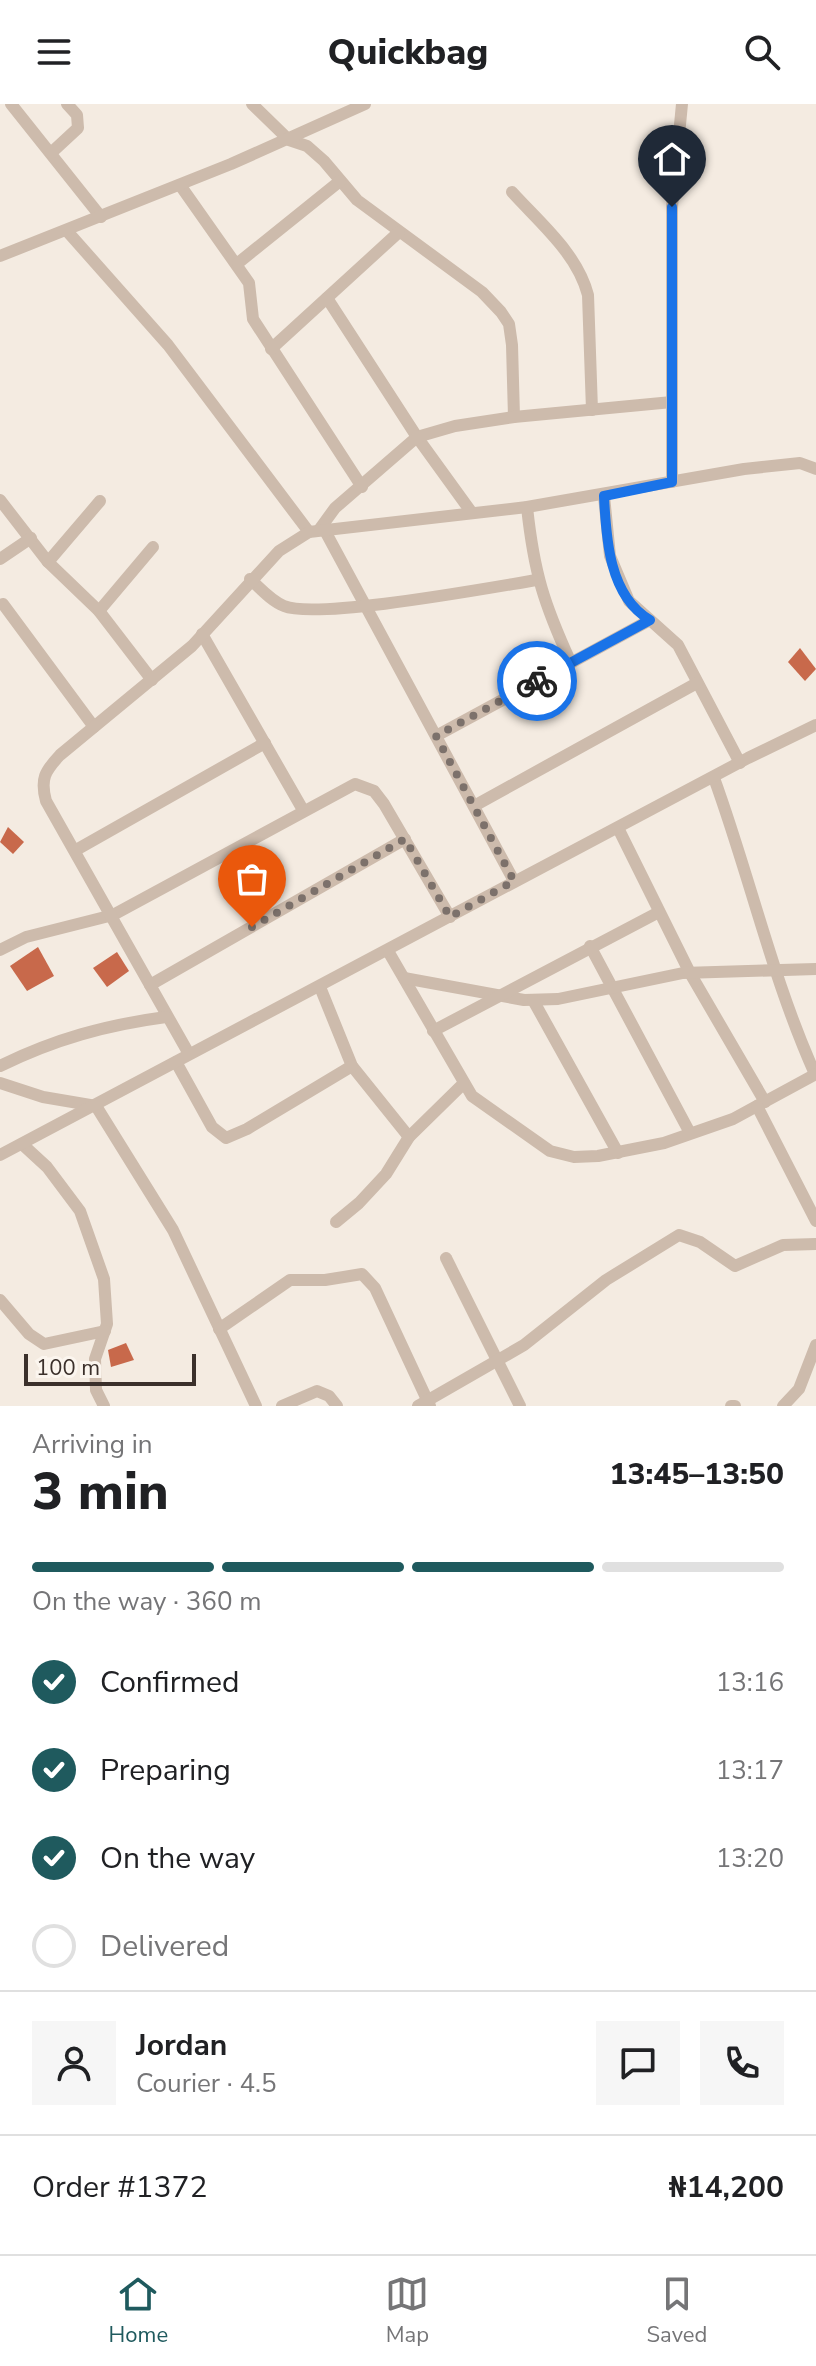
<!DOCTYPE html>
<html lang="en">
<head>
<meta charset="utf-8">
<style>
	body { margin:0; font-family:"Nunito Sans",sans-serif; background:#f6f6f6; color:#202124; height:100vh; display:flex; flex-direction:column; font-size:30px; white-space:nowrap }
	* { box-sizing:border-box; margin:0 }
	p { font-size:26px; color:#757577 }
	.icon { flex:none; width:44px; height:44px; fill:none; stroke:currentColor; stroke-width:2; stroke-linecap:round; stroke-linejoin:round }
	.map { position:relative; height:1302px; overflow:hidden }
	.panel { display:flex; flex-direction:column; background:#fff; flex:1 }
	.panel>* { flex:none }
	.scale { position:absolute; left:24px; bottom:20px; width:172px; box-sizing:border-box; padding-left:8px; border:4px solid #3b302b; border-top:0; font-size:22px; line-height:28px; white-space:nowrap; color:#3b302b; -webkit-text-stroke:6px #fbf5ee; paint-order:stroke }
	.pin { position:absolute; display:grid; place-items:center; width:68px; height:68px; color:#fff; margin:-82px -34px; border-radius:50% 50% 50% 0; rotate:-45deg; box-shadow:0 0 8px #0007 }
	.pin .icon { rotate:45deg }
	.courier { position:absolute; display:grid; place-items:center; width:80px; height:80px; margin:-40px; border:6px solid #1a73e8; border-radius:50%; background:#fff; color:#222; box-shadow:0 2px 10px #0007 }
	.summary em { font-style:normal; font-weight:800 }
	.summary div { display:flex; flex-direction:column-reverse }
	.summary { display:flex; align-items:center; justify-content:space-between; height:136px; padding:0 32px }
	h1 { font-size:52px; font-weight:800; line-height:60px }
	.bar { display:grid; grid-template-columns:repeat(4,1fr); gap:12px 8px; align-content:center; height:96px; padding:0 32px }
	.bar i { height:10px; border-radius:6px; background:#e0e0e0 }
	.bar .current { background:#1f5a5e }
	.bar p { grid-column:span 4 }
	.line { display:flex; align-items:center; gap:20px; padding:0 32px; border-top:2px solid #e0e0e0 }
	.line div { flex:1 }
	.round { display:grid; place-items:center; flex:none; width:84px; height:84px; border-radius:0px; background:#f6f6f6 }
	ol { padding:0 32px; list-style:none }
	li { display:flex; align-items:center; gap:24px; height:88px }
	li p { margin-inline-start:auto }
	li .icon { padding:8px; border-radius:50%; background:#1f5a5e; color:#fff; stroke-width:4 }
	li:last-child { color:#757577 }
	li i { width:44px; height:44px; border:4px solid #e0e0e0; border-radius:50% }
	header { display:flex; justify-content:space-between; align-items:center; height:104px; padding:0 32px; background:#fff; font-size:36px; font-weight:800 }
	.tab-bar { display:flex; justify-content:space-around; align-items:center; height:112px; border-top:2px solid #e0e0e0; background:#fff; font-size:22px; color:#757577 }
	.tab-bar a { display:grid; justify-items:center; gap:4px }
	.tab-bar .current { color:#1f5a5e }
	.map>svg:first-child { display:block }
	.building { fill:#c8694b }
	.lines { fill:none; stroke-linecap:round; stroke-linejoin:round }
	.minor { stroke:#cdbbac; stroke-width:12 }
	.done { stroke:#7c716b; stroke-width:8; stroke-dasharray:0 14.4 }
	.route { stroke:#1a73e8; stroke-width:10 }
</style>
</head>
<body>
<header><svg class="icon" aria-label="menu" viewBox="0 0 24 24"><path d="M4 6h16M4 12h16M4 18h16"/></svg>Quickbag<svg class="icon" aria-label="search" viewBox="0 0 24 24"><circle cx="10" cy="10" r="6"/><path d="M15 15l6 6"/></svg></header>
<div class="map">
<svg width="816" height="1302" viewBox="0 0 816 1302">
	<rect width="100%" height="100%" fill="#f4ebe1"/>
	<!-- building -->
	<g class="building">
		<polygon points="800,544 816,565 805,577 788,558"/>
		<polygon points="8,723 24,738 13,750 0,738"/>
		<polygon points="256,785 268,806 250,815 237,795"/>
		<polygon points="38,843 54,872 27,887 10,862"/>
		<polygon points="117,848 129,867 107,883 93,864"/>
		<polygon points="126,1239 134,1256 111,1263 108,1246"/>
	</g>
	<g class="lines">
		<!-- minor -->
		<g class="minor">
			<polyline points="11,0 101,113"/>
			<polyline points="252,0 289,36 307,42 324,57 357,96 482,188 501,208 509,220 512,241 514,313"/>
			<polyline points="51,49 78,24 77,11 67,0"/>
			<polyline points="180,81 249,179 253,215 362,383"/>
			<path d="M512,88C540,119 577,149 588,191L592,306"/>
			<polyline points="67,127 168,241 309,428"/>
			<polyline points="0,152 231,60 365,0"/>
			<polyline points="238,159 340,77"/>
			<polyline points="327,194 417,333 472,409"/>
			<polyline points="271,245 399,128"/>
			<polyline points="672,378 672,103 682,0"/>
			<polyline points="604,392 610,452 629,497 678,541 740,659"/>
			<polyline points="0,396 48,458 99,507 152,576"/>
			<path d="M527,403C534,469 544,500 571,559"/>
			<polyline points="324,425 514,777"/>
			<polyline points="319,426 335,404 417,333 455,322 514,313 672,298"/>
			<polyline points="0,455 31,434"/>
			<polyline points="48,458 100,397"/>
			<path d="M250,475C260,484 271,497 284,502C317,516 493,483 537,476"/>
			<polyline points="3,500 94,623"/>
			<polyline points="99,507 153,443"/>
			<polyline points="202,530 303,706"/>
			<polyline points="436,632 650,516"/>
			<path d="M714,674C750,773 772,874 815,970"/>
			<polyline points="474,702 697,579"/>
			<polyline points="618,724 690,869 765,998"/>
			<polyline points="76,746 265,639"/>
			<polyline points="590,842 690,1029"/>
			<polyline points="0,846 26,833 113,811 355,680 374,687 384,700 450,813"/>
			<polyline points="388,847 472,992 550,1047 574,1053 598,1052 664,1039 733,1015 816,970"/>
			<polyline points="404,874 524,896 558,895 683,869 816,865"/>
			<polyline points="150,881 405,735"/>
			<polyline points="320,883 352,962 409,1033"/>
			<polyline points="533,896 618,1049"/>
			<polyline points="433,927 659,808"/>
			<path d="M189,950L46,697C40,675 45,667 60,651L192,542L279,447L309,428L527,403L744,365L800,359L816,365"/>
			<polyline points="176,958 212,1023 226,1034 247,1025 352,962"/>
			<path d="M0,962C55,935 106,921 166,913"/>
			<polyline points="0,979 43,993 96,1002 173,1126 256,1302"/>
			<polyline points="757,1002 816,1117"/>
			<polyline points="22,1040 47,1063 80,1107 104,1175 107,1220 95,1255 96,1286 104,1302"/>
			<polyline points="0,1051 748,654 816,621"/>
			<polyline points="336,1118 359,1099 386,1070 409,1033 463,980"/>
			<polyline points="446,1154 520,1302"/>
			<polyline points="0,1196 29,1230 44,1240 105,1227"/>
			<polyline points="219,1225 290,1176 325,1176 362,1170 375,1184 430,1302"/>
			<polyline points="282,1302 317,1287 329,1292 337,1302"/>
			<polyline points="418,1302 524,1241 606,1176 679,1131 700,1138 735,1162 783,1141 816,1140"/>
			<polyline points="731,1302 735,1302"/>
			<polyline points="783,1302 799,1285 816,1241"/>
		</g>
	</g>
	<g class="lines">
		<!-- done -->
		<polyline class="done" points="252,823 405,735 450,813 514,777 436,632 537,577"/>
		<!-- route -->
		<path class="route" d="M537,577L650,516C609,492 606,434 604,392L672,378V103"/>
	</g>
</svg>
<div class="scale">100 m</div>
<div class="pin" style="left:252px;top:823px;background:#ea580c"><svg class="icon" aria-label="bag" viewBox="0 0 24 24"><path d="M5 8h14l-1 12H6zM9 8a3 3 0 0 1 6 0"/></svg></div>
<div class="pin" style="left:672px;top:103px;background:#1f2937"><svg class="icon" aria-label="home" viewBox="0 0 24 24"><path d="M3 11l9-7 9 7M6 9v11h12V9"/></svg></div>
<div class="courier" style="left:537px;top:577px"><svg class="icon" aria-label="bike" viewBox="0 0 24 24"><circle cx="6" cy="16" r="4"/><circle cx="18" cy="16" r="4"/><path d="M6 16l4-8h5l3 8M10 8l3 8H6M13 5h3"/></svg></div>
</div>
<section class="panel">
<div class="summary"><div><h1>3 min</h1><p>Arriving in</p></div><em>13:45–13:50</em></div>
<div class="bar"><i class="current"></i><i class="current"></i><i class="current"></i><i></i><p>On the way · 360 m</p></div>
<ol>
<li><svg class="icon" aria-label="check" viewBox="0 0 24 24"><path d="M5 12l5 5 9-10"/></svg>Confirmed<p>13:16</p></li>
<li><svg class="icon" aria-label="check" viewBox="0 0 24 24"><path d="M5 12l5 5 9-10"/></svg>Preparing<p>13:17</p></li>
<li><svg class="icon" aria-label="check" viewBox="0 0 24 24"><path d="M5 12l5 5 9-10"/></svg>On the way<p>13:20</p></li>
<li><i></i>Delivered</li>
</ol>
<div class="line" style="height:144px"><a class="round"><svg class="icon" aria-label="person" viewBox="0 0 24 24"><circle cx="12" cy="8" r="4"/><path d="M4 21q1-7 8-7t8 7"/></svg></a><div><b>Jordan</b><p>Courier · 4.5</p></div><a class="round"><svg class="icon" aria-label="chat" viewBox="0 0 24 24"><path d="M4 5h16v11H9l-5 4z"/></svg></a><a class="round"><svg class="icon" aria-label="phone" viewBox="0 0 24 24"><path d="M5 4h4l2 5-3 2q2 4 5 5l2-3 5 2v4C11 20 4 13 5 4z"/></svg></a></div>
<div class="line" style="height:104px"><div>Order #1372</div><b>₦14,200</b></div>
</section>
<nav class="tab-bar">
<a class="current"><svg class="icon" aria-label="home" viewBox="0 0 24 24"><path d="M3 11l9-7 9 7M6 9v11h12V9"/></svg>Home</a>
<a><svg class="icon" aria-label="map" viewBox="0 0 24 24"><path d="M3 6l6-2 6 2 6-2v14l-6 2-6-2-6 2zM9 4v14M15 6v14"/></svg>Map</a>
<a><svg class="icon" aria-label="saved" viewBox="0 0 24 24"><path d="M7 4h10v16l-5-4-5 4z"/></svg>Saved</a>
</nav>
</body>
</html>
